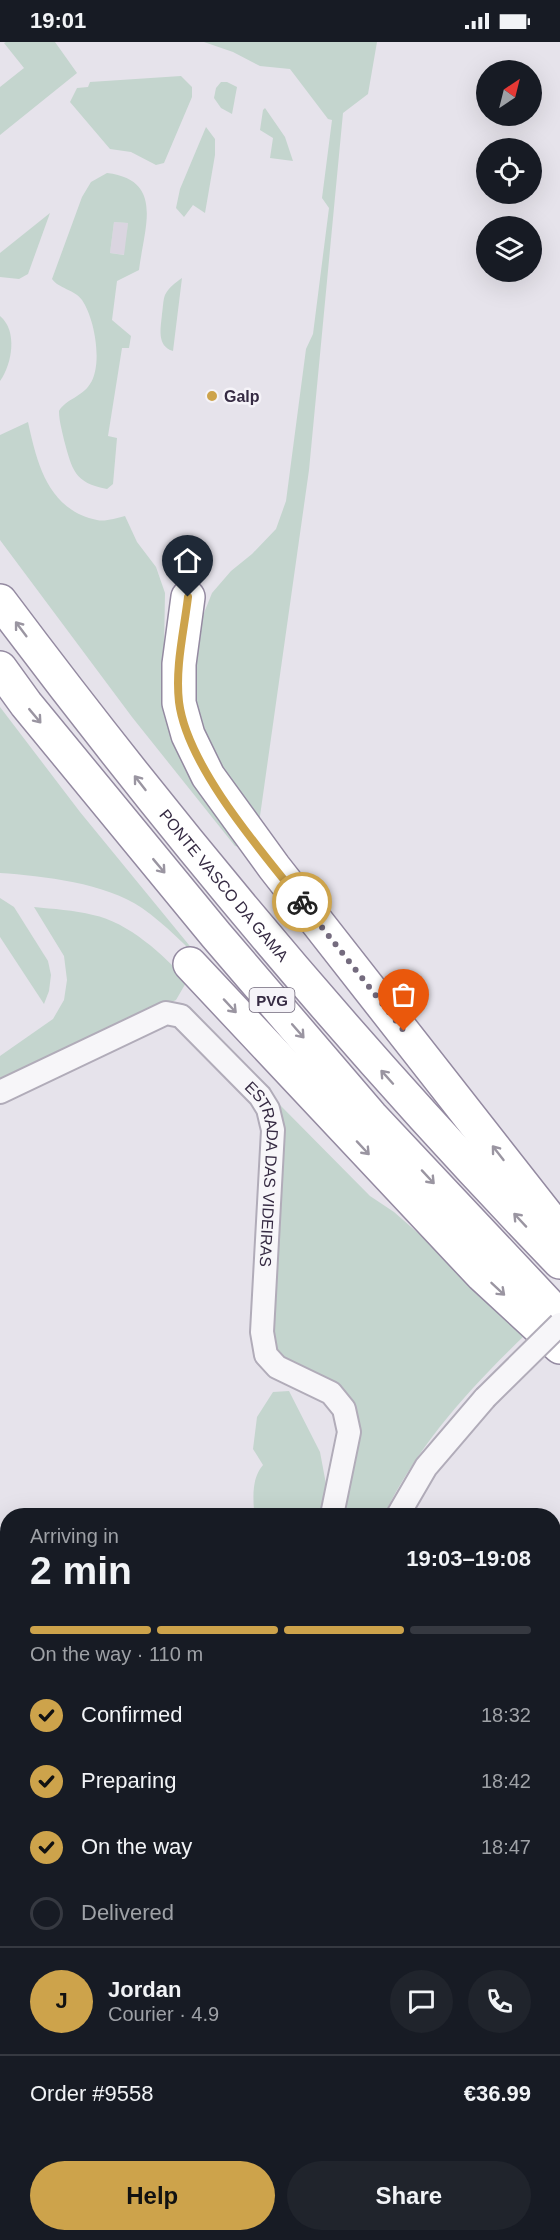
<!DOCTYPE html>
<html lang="en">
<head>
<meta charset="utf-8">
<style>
	body { margin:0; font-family:Arial,sans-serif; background:#20242c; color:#f1f3f6; height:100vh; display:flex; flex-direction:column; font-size:22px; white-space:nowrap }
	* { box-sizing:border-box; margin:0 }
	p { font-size:20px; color:#9ea1a6 }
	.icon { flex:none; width:33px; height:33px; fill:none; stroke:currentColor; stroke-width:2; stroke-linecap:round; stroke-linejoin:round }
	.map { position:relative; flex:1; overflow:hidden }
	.side { position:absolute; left:0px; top:1466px; width:561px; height:734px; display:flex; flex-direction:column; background:#171b24; border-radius:24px 24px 0 0; box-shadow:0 6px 24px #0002 }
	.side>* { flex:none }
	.needle { width:39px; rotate:35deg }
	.controls { position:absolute; left:476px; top:18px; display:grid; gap:12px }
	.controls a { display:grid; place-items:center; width:66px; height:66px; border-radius:50%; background:#171b24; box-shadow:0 6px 24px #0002; font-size:30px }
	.pin { position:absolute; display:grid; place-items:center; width:51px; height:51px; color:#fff; margin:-62px -26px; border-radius:50% 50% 50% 0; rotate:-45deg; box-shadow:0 0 6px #0007 }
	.pin .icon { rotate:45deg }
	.courier { position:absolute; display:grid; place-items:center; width:60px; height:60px; margin:-30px; border:4px solid #cda34b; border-radius:50%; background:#fff; color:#222; box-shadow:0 2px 8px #0007 }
	.summary em { font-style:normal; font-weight:700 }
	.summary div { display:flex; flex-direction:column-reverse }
	.summary { display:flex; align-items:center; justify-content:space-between; height:102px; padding:0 30px }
	h1 { font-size:39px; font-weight:700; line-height:45px }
	.bar { display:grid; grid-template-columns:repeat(4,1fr); gap:9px 6px; align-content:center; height:72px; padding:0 30px }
	.bar i { height:8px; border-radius:4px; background:#363941 }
	.bar .active { background:#cda34b }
	.bar p { grid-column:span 4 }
	.line { display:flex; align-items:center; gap:15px; padding:0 30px; border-top:2px solid #363941 }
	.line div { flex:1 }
	.round { display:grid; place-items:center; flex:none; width:63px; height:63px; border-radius:32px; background:#20242c }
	ol { padding:0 30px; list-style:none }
	li { display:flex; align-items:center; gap:18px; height:66px }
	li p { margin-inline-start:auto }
	li .icon { padding:6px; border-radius:50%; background:#cda34b; color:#111; stroke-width:4 }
	li:last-child { color:#9ea1a6 }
	li i { width:33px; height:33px; border:3px solid #363941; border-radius:50% }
	.cta { display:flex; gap:12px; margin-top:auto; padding:12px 30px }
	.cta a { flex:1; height:69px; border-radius:36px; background:#cda34b; color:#111; font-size:24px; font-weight:700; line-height:69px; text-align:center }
	.cta a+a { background:#20242c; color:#f1f3f6 }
	.status { display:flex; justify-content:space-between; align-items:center; height:42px; padding:0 30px; background:#171b24; direction:ltr }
	.status svg { height:16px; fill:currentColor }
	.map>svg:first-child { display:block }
	.built { fill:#dad5e0 }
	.green { fill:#c4d5ce; fill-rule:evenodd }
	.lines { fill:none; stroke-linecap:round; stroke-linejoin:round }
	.minor-casing { stroke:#b1acb9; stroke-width:26 }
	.highway-casing { stroke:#948aa1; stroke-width:36 }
	.minor { stroke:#f7f6f9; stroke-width:22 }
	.highway { stroke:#fff; stroke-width:33 }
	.minor-bridge-casing { stroke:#b1acb9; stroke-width:26; stroke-linecap:butt }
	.minor-bridge { stroke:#f7f6f9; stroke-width:22 }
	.oneway { stroke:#9a95a1 }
	.done { stroke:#746b7e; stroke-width:6; stroke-dasharray:0 10.8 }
	.route { stroke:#cda34b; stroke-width:8 }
	.poi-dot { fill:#cda34b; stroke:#f5f3f8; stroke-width:2 }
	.labels { text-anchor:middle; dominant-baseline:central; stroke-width:5; stroke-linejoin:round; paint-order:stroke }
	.shield { fill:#f5f3f8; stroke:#6f6779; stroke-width:1.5 }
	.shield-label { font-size:15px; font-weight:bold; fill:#362b43 }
	.poi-label { font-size:16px; font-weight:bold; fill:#362b43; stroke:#f5f3f8; text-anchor:start }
	.street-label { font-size:16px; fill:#362b43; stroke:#f5f3f8 }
</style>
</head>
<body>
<div class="status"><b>19:01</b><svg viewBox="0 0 49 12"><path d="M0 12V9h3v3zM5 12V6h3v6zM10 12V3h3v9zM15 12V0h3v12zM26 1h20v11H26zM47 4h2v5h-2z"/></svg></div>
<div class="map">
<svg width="560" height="2198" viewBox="0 0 560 2198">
	<rect width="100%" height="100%" fill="#e6e3eb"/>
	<!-- built -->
	<polygon class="built" points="114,180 128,181 125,213 110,211"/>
	<!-- green -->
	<g class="green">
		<polygon points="6,0 55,0 77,31 0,93 0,45 24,26 4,1"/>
		<polygon points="204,0 377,0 368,52 343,71 309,428 259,781 228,736 205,694 194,653 195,614 200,581 212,551 231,529 252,512 276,487 286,459 306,307 313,292 329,166 322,156 332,78 328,77 290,27 260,24 233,10"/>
		<polygon points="181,34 192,45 192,55 164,121 156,123 131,110 110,107 70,60 77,46 88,45 90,40"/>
		<polygon points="221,40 227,40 237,45 232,72 221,66 214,56 216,46"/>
		<polygon points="265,66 285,95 293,119 270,116 273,96 260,88 263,68"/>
		<polygon points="206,85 215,97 215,113 205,171 193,163 184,175 176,166 180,147"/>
		<path d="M107,131C165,138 144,186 139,228L117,239L112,278L131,294L129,306H122L108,394L117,396L113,442L107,447C74,441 72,427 64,398C62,388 59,379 59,369C66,357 82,355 90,342C103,323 95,277 82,258C75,248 58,246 52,237L82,155L91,140ZM114,180L128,181L124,213L110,211Z"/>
		<polygon points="50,171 28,232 19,237 0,235 0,211"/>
		<path d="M182,236L173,309C156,304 161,285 162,272C163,266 163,258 165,253C169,245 175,241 182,236Z"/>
		<path d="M0,274C18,289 12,322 0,339Z"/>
		<path d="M28,380C37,421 48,468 97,478C105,480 116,476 125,474L137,500L156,525L165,551L163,661L244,806L235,804L132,675L0,498V393Z"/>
		<path d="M0,665L80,770L207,925C186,904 166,883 142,866C106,841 43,834 0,831Z"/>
		<polygon points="0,856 14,865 48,919 51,933 49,949 44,962 0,895"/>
		<path d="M34,865C53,867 74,868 93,873C128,880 164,913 187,939L176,958L0,1045V1014L53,977L64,958L67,938L64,914Z"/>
		<path d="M280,1063L370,1154L394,1170L427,1199L524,1294C468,1348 418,1403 384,1473H340L358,1391L277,1310L271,1296Z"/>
		<path d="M289,1349L320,1410L326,1442L321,1473H258L254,1469C253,1453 252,1436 263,1423L253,1407L257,1375L273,1350Z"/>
		<polygon points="7,1484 7,1570 0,1569 0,1489"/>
		<polygon points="0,2088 7,2090 7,2177 0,2176"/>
	</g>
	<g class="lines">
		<defs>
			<g id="minor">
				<path id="s1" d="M0,1050L166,971L181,974L260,1054L268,1067L273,1088L262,1290L266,1313L277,1325L331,1351L344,1367L349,1390L332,1473"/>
				<polyline points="398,1473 426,1425 485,1356"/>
				<polyline points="265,2198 267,2192"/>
			</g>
			<g id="highway">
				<polyline points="188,555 179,622 179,661 188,693 208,734 274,825 560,1190"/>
				<path id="s2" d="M0,559C173,790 359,1012 560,1220"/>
				<polyline points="0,626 26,662 216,893 371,1074 560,1275"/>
				<polyline points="190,922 482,1233 560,1305"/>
			</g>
		</defs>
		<!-- minor casing -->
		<use href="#minor" class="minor-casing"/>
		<!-- highway casing -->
		<use href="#highway" class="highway-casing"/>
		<!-- minor -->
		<use href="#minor" class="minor"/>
		<!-- highway -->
		<use href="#highway" class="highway"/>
		<defs>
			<polyline id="minor-bridge" points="485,1356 560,1282"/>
		</defs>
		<!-- minor-bridge casing -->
		<use href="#minor-bridge" class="minor-bridge-casing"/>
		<!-- minor-bridge -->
		<use href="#minor-bridge" class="minor-bridge"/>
	</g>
	<!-- one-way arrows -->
	<defs><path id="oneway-shaft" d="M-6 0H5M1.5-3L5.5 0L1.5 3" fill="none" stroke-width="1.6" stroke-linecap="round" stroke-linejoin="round" transform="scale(1.5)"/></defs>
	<g class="oneway">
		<use href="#oneway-shaft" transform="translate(21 587) rotate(-127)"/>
		<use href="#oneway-shaft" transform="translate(35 674) rotate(50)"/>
		<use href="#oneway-shaft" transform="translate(140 741) rotate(-128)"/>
		<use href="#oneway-shaft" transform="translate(159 824) rotate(50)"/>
		<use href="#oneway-shaft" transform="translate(230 964) rotate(47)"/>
		<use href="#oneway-shaft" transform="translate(298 989) rotate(49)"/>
		<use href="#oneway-shaft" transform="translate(387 1035) rotate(-132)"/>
		<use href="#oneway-shaft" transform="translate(363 1106) rotate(47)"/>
		<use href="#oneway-shaft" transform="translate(498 1111) rotate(-128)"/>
		<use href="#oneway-shaft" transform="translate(428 1135) rotate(47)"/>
		<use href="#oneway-shaft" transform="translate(520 1178) rotate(-133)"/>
		<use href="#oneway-shaft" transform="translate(498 1247) rotate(43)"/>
	</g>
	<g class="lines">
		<!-- done -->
		<polyline class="done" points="302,860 404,989"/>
		<!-- route -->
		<path class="route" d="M188,555C184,589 175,625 179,660C187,724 261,809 302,860"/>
	</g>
	<!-- markers -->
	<circle class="poi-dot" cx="212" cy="354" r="6"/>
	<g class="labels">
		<!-- shield labels -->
		<rect class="shield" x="249.5" y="946" width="45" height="24" rx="4.5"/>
		<g class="shield-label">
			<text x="272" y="958">PVG</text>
		</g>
		<!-- poi labels -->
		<g class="poi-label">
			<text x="224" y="354">Galp</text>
		</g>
		<!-- street labels -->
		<g class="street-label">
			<text stroke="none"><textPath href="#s2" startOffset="362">PONTE VASCO DA GAMA</textPath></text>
			<text stroke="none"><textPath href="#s1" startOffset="390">ESTRADA DAS VIDEIRAS</textPath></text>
		</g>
	</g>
</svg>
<div class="controls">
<a><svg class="needle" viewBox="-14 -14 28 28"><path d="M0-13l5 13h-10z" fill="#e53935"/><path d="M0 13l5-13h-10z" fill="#9ea1a6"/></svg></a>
<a><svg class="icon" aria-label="locate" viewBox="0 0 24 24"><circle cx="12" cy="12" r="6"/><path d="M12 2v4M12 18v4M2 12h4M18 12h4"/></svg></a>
<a><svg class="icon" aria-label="layers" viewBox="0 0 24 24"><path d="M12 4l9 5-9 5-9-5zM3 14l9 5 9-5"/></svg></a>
</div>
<div class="pin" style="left:404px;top:989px;background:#ea580c"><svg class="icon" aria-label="bag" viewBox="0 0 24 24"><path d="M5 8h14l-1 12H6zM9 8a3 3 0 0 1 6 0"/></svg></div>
<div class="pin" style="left:188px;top:555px;background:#1f2937"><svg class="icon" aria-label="home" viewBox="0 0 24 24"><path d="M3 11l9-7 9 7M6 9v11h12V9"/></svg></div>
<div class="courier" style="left:302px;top:860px"><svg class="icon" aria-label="bike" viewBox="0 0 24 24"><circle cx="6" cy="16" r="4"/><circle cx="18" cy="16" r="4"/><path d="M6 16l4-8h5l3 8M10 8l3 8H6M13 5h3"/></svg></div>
<section class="side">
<div class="summary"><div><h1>2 min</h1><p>Arriving in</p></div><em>19:03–19:08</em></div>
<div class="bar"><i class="active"></i><i class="active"></i><i class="active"></i><i></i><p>On the way · 110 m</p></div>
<ol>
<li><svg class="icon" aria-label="check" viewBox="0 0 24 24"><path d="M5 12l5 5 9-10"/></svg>Confirmed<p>18:32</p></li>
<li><svg class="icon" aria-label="check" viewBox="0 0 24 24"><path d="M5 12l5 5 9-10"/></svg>Preparing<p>18:42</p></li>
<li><svg class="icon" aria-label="check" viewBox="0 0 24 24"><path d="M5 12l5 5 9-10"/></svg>On the way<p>18:47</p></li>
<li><i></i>Delivered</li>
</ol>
<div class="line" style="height:108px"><b class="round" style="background:#cda34b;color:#111">J</b><div><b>Jordan</b><p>Courier · 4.9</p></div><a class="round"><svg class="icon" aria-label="chat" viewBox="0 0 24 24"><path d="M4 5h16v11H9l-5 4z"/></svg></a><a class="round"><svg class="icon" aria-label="phone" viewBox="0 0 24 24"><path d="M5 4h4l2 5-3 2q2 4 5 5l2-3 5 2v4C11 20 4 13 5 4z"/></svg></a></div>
<div class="line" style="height:78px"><div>Order #9558</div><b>€36.99</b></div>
<div class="cta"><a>Help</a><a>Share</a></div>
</section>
</div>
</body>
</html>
